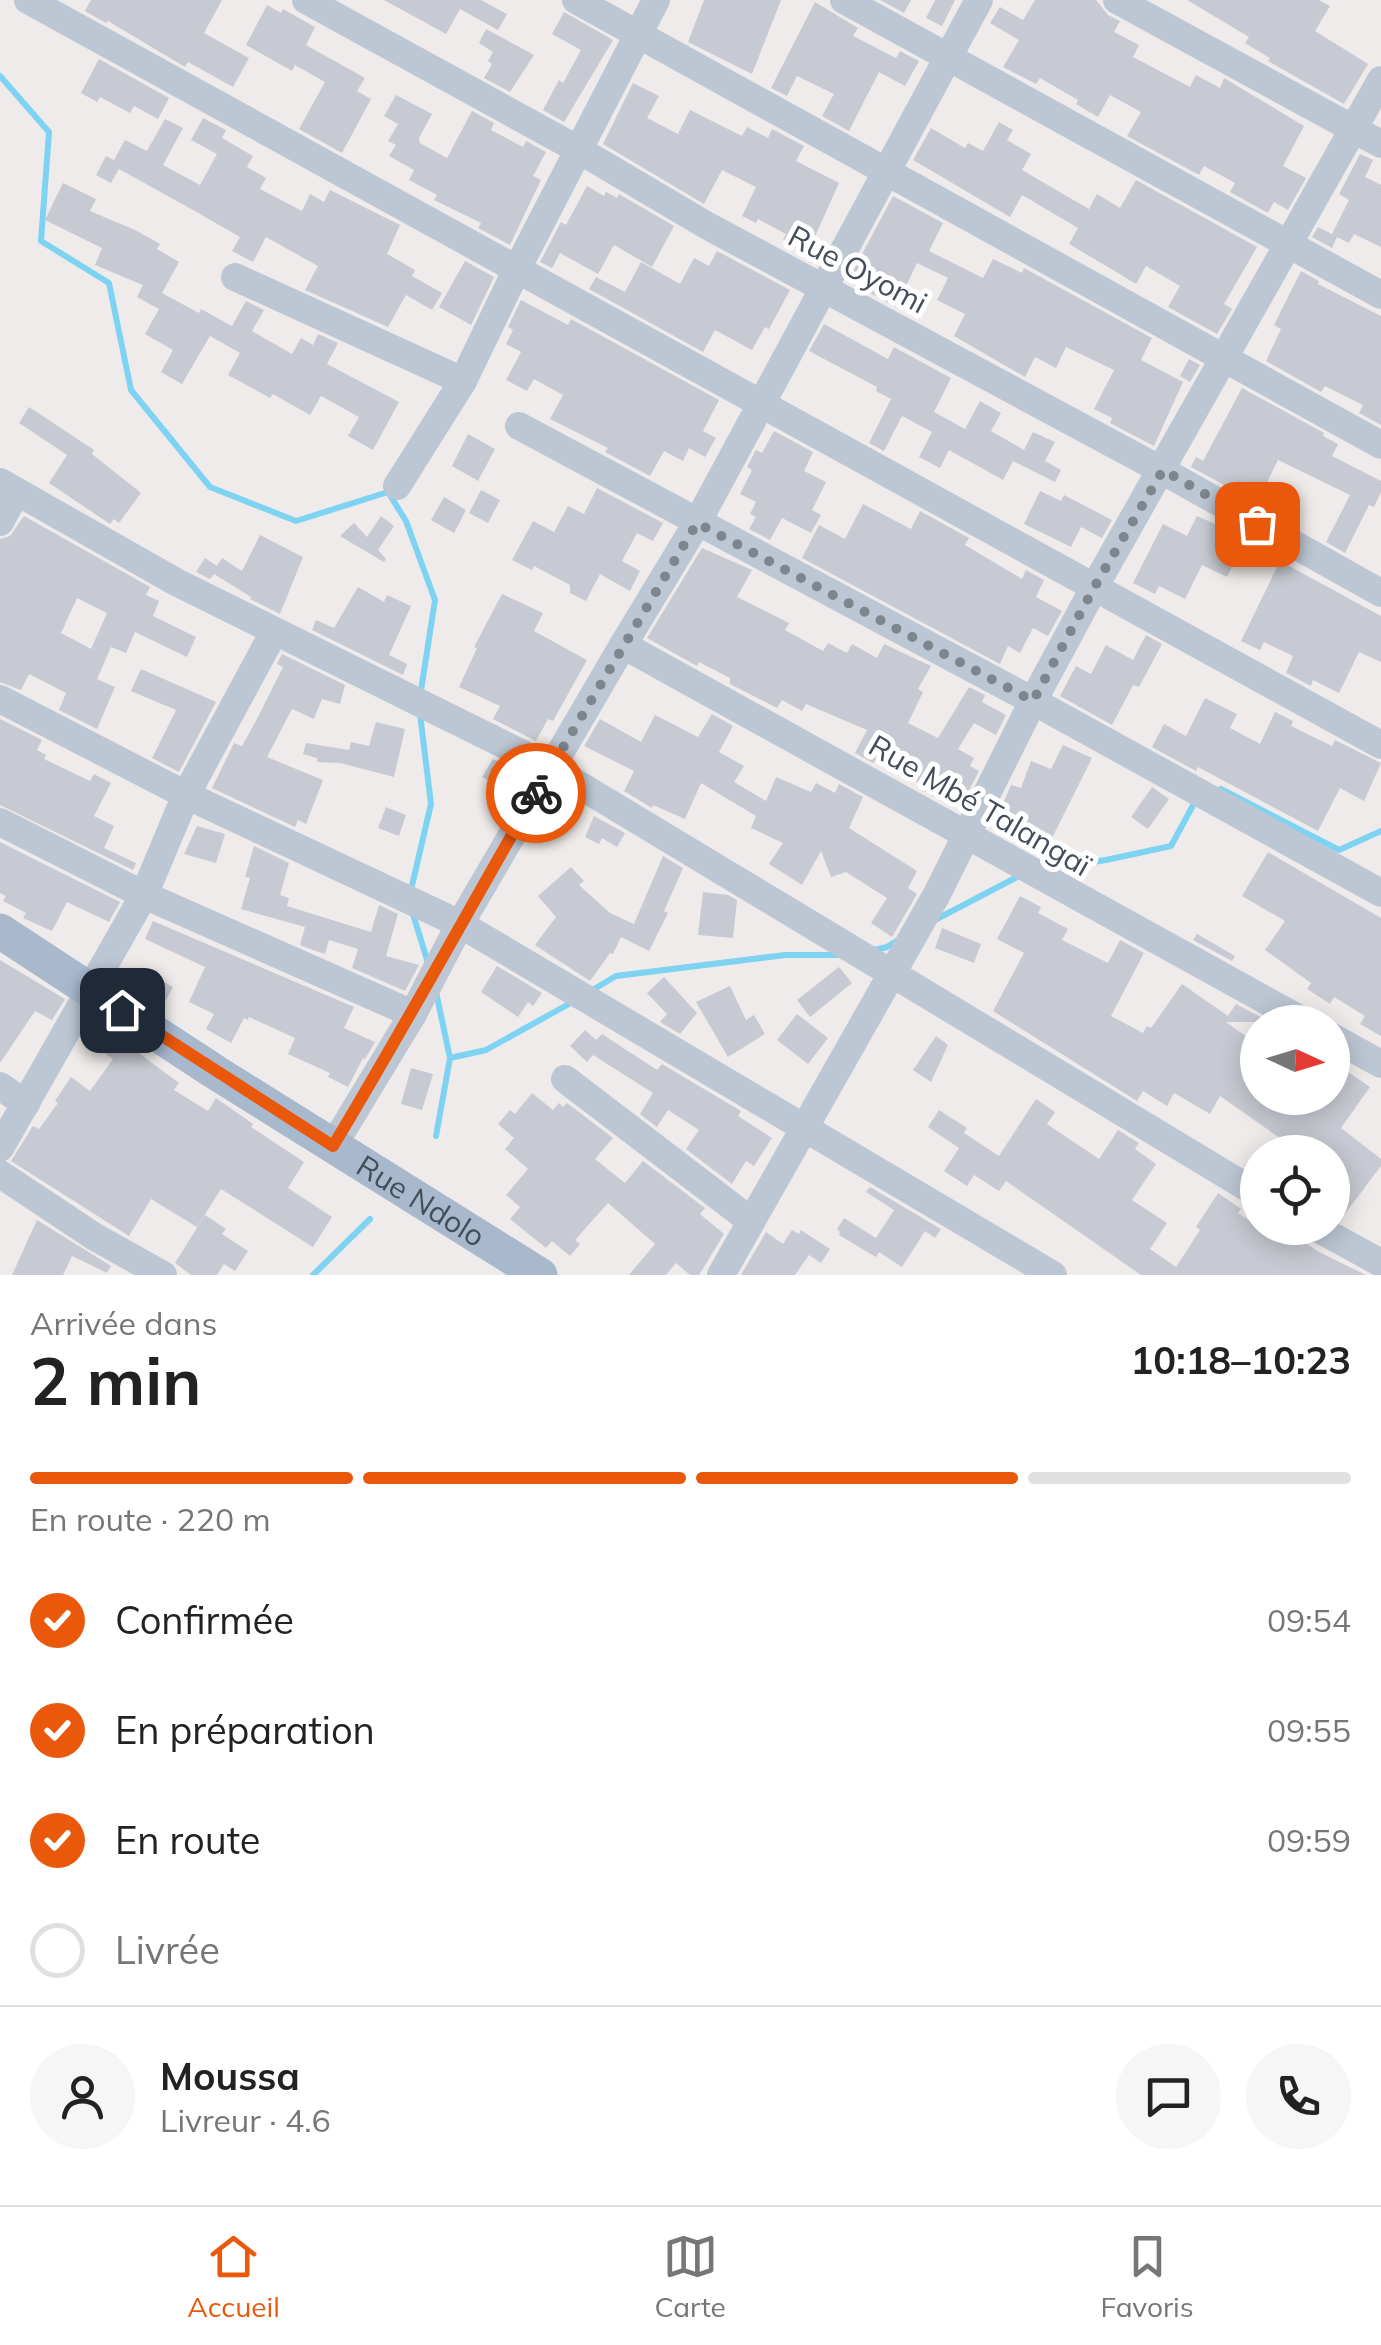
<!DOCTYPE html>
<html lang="fr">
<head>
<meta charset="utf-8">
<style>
	body { margin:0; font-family:Mulish,sans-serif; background:#f6f6f6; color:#222; height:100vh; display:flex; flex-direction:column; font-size:38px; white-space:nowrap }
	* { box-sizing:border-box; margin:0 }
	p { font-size:32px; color:#767676 }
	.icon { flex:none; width:55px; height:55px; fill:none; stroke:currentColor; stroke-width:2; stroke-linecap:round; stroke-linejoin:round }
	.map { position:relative; height:1275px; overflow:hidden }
	.details { display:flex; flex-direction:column; background:#fff; flex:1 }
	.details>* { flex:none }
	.needle { width:65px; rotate:94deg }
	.fabs { position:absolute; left:1240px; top:1005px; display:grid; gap:20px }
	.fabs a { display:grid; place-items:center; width:110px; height:110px; border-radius:50%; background:#fff; box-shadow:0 5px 25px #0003; font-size:50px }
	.pin { position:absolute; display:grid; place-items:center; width:85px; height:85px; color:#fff; margin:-42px; border-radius:20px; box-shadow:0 5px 15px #0006 }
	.courier { position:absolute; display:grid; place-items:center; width:100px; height:100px; margin:-50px; border:8px solid #ea580c; border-radius:50%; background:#fff; color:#222; box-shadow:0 2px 12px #0007 }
	.overview em { font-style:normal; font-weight:700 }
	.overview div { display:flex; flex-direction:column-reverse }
	.overview { display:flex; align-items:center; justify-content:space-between; height:170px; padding:0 30px }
	h1 { font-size:65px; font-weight:700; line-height:75px }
	.bar { display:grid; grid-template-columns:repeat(4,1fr); gap:15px 10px; align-content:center; height:120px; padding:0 30px }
	.bar i { height:12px; border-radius:8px; background:#e0e0e0 }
	.bar .selected { background:#ea580c }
	.bar p { grid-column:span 4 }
	.line { display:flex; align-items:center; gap:25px; padding:0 30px; border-top:2px solid #e0e0e0 }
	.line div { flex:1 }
	.round { display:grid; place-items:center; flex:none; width:105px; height:105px; border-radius:52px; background:#f6f6f6 }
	ol { padding:0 30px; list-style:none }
	li { display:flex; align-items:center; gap:30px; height:110px }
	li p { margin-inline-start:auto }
	li .icon { padding:10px; border-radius:50%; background:#ea580c; color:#fff; stroke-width:4 }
	li:last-child { color:#767676 }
	li i { width:55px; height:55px; border:5px solid #e0e0e0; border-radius:50% }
	.tabs { display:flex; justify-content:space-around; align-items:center; height:140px; border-top:2px solid #e0e0e0; background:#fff; font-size:28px; color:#767676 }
	.tabs a { display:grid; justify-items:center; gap:5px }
	.tabs .selected { color:#ea580c }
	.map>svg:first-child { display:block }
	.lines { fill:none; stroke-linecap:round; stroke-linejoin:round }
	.stream { stroke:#7ed3f2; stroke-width:6 }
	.building { fill:#c7cad2; fill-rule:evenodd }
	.minor { stroke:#bdc7d3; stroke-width:28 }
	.major { stroke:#a8b9ce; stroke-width:35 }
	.done { stroke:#7f858d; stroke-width:10; stroke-dasharray:0 18 }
	.route { stroke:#ea580c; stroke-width:12 }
	.labels { text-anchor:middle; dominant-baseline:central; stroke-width:10; stroke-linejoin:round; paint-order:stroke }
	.street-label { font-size:30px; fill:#434e5a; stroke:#fff }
</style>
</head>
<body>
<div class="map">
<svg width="1381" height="1275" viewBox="0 0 1381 1275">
	<rect width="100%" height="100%" fill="#efebeb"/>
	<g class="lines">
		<!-- stream -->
		<g class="stream">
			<polyline points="0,76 49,132 41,241 109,283 131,390 210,487 296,521 388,492 406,521 435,600 420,697"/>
			<polyline points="1221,789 1339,850 1381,831"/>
			<polyline points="1045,869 1106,860 1171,846 1197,798"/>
			<polyline points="410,894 431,804 420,714"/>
			<polyline points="412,911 429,966"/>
			<polyline points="933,921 1019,876"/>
			<polyline points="870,951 887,947 900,939"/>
			<polyline points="591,991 616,976 785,955 838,955"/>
			<polyline points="450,1058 486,1050 576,1000"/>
			<polyline points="436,1136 450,1058 436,992"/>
			<polyline points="313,1275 370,1219"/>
		</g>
	</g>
	<!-- building -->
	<g class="building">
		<polygon points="91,0 222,0 204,33 249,58 233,87 188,62 185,67 108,21 106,23 85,11"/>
		<polygon points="384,0 481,0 507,14 498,30 460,9 446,34"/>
		<polygon points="704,0 781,0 752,74 688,42"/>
		<polygon points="880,0 911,0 904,13"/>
		<polygon points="935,0 955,0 942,26 926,18"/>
		<polygon points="1035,0 1096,0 1108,15 1120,21 1114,32 1139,45 1133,57 1190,87 1196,75 1220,88 1224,78 1304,126 1283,166 1306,178 1288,210 1274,202 1268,213 1230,192 1235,183 1204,166 1199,175 1127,136 1141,112 1110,95 1098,117 1076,104 1078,100 1040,78 1036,84 1003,67 1019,40 990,23 1000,7 1023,20"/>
		<polygon points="1187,0 1319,0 1330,6 1315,31 1368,64 1344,104 1268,61 1270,58 1245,43 1249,37"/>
		<polygon points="815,2 858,28 853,36 896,58 900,51 919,61 905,86 879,72 849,131 822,116 834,94 797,76 787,96 771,88"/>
		<polygon points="267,5 281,13 283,9 315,27 306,45 365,78 357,91 371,99 342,153 299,129 325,82 295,65 292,71 246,45"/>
		<polygon points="564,12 613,40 564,122 543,110 559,80 563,83 581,50 552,34"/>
		<polygon points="486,29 534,55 510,92 484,78 492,64 488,61 493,52 479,43"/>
		<polygon points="99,59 169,98 158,119 134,106 130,113 100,97 97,102 81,93"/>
		<polygon points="633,83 659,96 647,118 678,134 690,110 742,136 747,127 768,138 772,129 804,146 796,161 839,183 808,252 783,239 786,234 758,219 756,223 742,216 756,187 722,170 704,204 603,144"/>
		<polygon points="396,95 432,114 419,138 420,143 447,158 472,111 494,123 491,130 523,147 526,141 546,152 533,176 541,180 510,245 478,228 481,223 434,200 437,195 409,180 414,170 389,156 396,145 388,141 398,124 384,116"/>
		<polygon points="203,118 226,130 222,138 253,156 247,167 266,178 260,189 302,211 310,194 324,202 330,190 400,225 387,254 415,270 412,276 442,293 432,310 406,295 388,327 305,290 318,266 266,237 253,262 232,251 240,237 193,210 119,169 111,183 96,175 106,156 114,160 125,140 147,151 165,119 183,128 163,165 200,185 217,154 191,140"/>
		<polygon points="999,122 1013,130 1007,140 1031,154 1022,170 1089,209 1097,194 1120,208 1136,180 1257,247 1224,304 1232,309 1217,334 1168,307 1180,286 1146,266 1136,284 1118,273 1069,244 1078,228 1022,195 1010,217 913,160 931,128 965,148 968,143 983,151"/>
		<polygon points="1360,154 1373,160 1365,177 1381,185 1381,247 1354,234 1349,243 1337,237 1332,248 1312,237 1318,227 1332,234 1349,200 1339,194"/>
		<polygon points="63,183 96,199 90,211 135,230 160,244 157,249 179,262 162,293 199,313 201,309 232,326 246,301 264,310 252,331 292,354 301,338 313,345 318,334 338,343 327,364 399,402 373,450 348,436 359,417 321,396 310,415 273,394 270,398 228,375 240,353 210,336 182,384 161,372 173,350 145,334 159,309 137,297 143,285 95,265 102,248 45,220"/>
		<polygon points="587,186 604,196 606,192 617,198 619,194 674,226 652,267 614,245 598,274 560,253 552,268 540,262 561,222 566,225"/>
		<polygon points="893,196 943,223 929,251 983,278 993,259 1022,273 1024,268 1152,338 1141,360 1183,382 1154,446 1110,423 1112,418 1094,409 1114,370 1066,347 1056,368 1035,357 1025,377 954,336 965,314 937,300 948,278 917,263 896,307 864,290 869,280 853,271"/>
		<polygon points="717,251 790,290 769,329 765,327 752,350 715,330 703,352 589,289 596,277 625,292 641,262 680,284 694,258 709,266"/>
		<polygon points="465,261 494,277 471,325 439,307"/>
		<polygon points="1301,271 1319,281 1318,284 1381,316 1381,425 1359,413 1363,405 1325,386 1321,392 1266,361 1281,329 1274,325"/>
		<polygon points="521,300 568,325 571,319 719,400 703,431 716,438 705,457 689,448 683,461 664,451 650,476 605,452 608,448 550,419 563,395 534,379 527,391 506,380 521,352 506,344 513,330 508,327"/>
		<polygon points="824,324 888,359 894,347 951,378 934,412 965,429 980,401 1001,413 991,431 1024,450 1033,432 1055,442 1045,461 1061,470 1055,482 1013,461 1003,480 949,450 940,468 919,457 932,432 902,416 884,451 869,443 891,399 876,391 877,387 809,351"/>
		<polygon points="1189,359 1200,365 1190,382 1180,376"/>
		<polygon points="1242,388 1324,433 1323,436 1338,444 1332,456 1381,481 1381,492 1374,507 1369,505 1345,553 1326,542 1350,495 1278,460 1257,503 1191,467 1196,457 1203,461"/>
		<polygon points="29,407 94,450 92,454 141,493 119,523 114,519 110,524 49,483 67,455 19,423"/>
		<polygon points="774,431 813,452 804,471 826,482 812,510 821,515 811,533 782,518 770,540 749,529 756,517 750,514 756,502 740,494 752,470 747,467 756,450 762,453"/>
		<polygon points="468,434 495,449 478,481 452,466"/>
		<polygon points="597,488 663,523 653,541 637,533 622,561 640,571 630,591 600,574 586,601 570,593 570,585 534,566 532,570 512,560 533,521 554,532 568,506 584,514"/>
		<polygon points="481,490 500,500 488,523 469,513"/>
		<polygon points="1040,491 1061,501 1064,495 1112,520 1102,538 1081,527 1071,547 1024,524"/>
		<polygon points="444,497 466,510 454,533 431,520"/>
		<polygon points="863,504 911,529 920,511 969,538 965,545 1022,579 1026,570 1044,580 1036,597 1062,611 1048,636 1033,628 1020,653 1008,646 1000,664 802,558 819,525 845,539"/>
		<path d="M24,516L150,587L146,595L159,601L153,616L196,637L187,657L135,632L126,653L111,647L97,679L115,687L97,729L59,710L66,693L29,674L21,690L0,682V539L10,536ZM77,598L107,613L91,649L61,633Z"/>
		<polygon points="381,516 394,526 378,550 386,559 384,562 340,536 354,523 367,537"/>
		<polygon points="1197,516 1246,538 1227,577 1202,565 1185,599 1159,586 1155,594 1133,583 1163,524 1187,536"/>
		<polygon points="260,535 303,557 280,614 250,599 251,597 214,574 210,579 196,572 205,558 217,566 222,558 242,571"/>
		<polygon points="702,548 752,570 737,597 789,623 785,630 823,651 828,643 847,653 852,644 877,658 884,644 931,666 918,689 923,692 908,723 938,738 969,687 985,695 982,702 1006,715 996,735 974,723 958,749 974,758 970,766 979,771 966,796 958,791 950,806 922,790 924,786 876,759 873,763 855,753 867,730 806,704 802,711 782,700 777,708 730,684 730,678 699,662 697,666 647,638"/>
		<polygon points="1280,561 1381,616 1381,662 1359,652 1339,693 1313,680 1311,686 1286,673 1293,656 1264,642 1260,650 1241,641"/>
		<polygon points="358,587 384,602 387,595 411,606 389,655 407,664 403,675 312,630 316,620 334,628"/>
		<polygon points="502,594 543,613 534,631 587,660 553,721 548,719 536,741 493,719 500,706 459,687 477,648 474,647"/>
		<polygon points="1146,635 1162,644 1139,687 1133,685 1112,725 1060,696 1076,666 1091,674 1106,645 1133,660"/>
		<polygon points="282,654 345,685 340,704 322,699 314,719 292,709 267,757 323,780 306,824 298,820 295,827 212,788 234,743 242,746 257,719 283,667 277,664"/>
		<polygon points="141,669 216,702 179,772 152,758 176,710 131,691"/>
		<polygon points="1205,698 1237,714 1230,728 1260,744 1275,712 1293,721 1291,726 1332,746 1335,740 1381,763 1364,801 1340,788 1318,831 1198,767 1196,771 1152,747 1164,724 1186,736"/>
		<polygon points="712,714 733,726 719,752 744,766 734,782 766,801 776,777 811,792 816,783 835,793 839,784 863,797 849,828 917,871 908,888 917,894 892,937 871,923 887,898 846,872 831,877 821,851 802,885 769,864 783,843 751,828 756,816 701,783 685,819 653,805 652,808 624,791 634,771 584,746 600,719 641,742 655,715 698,737"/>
		<polygon points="0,719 42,740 37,750 46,755 44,759 90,781 94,774 111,783 94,816 114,826 104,848 136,863 133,870 0,805"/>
		<polygon points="376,722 405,729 394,777 340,763 317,762 317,758 303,754 306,743 349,750 351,742 369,746"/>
		<polygon points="1063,745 1092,758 1043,856 992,829 1011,785 1021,788 1031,761 1051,769"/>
		<polygon points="493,759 527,775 515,796 482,777"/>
		<polygon points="1152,787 1169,799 1148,829 1131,817"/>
		<polygon points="386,807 406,815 399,836 378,828"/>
		<polygon points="594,816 625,833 617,847 602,838 599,844 585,837"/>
		<polygon points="197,826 225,834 216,863 184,854"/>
		<polygon points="0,842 120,902 109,922 67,902 52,931 23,918 26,913 3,901 6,896 0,893"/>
		<polygon points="254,846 289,863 280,895 289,898 287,906 371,932 379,905 398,914 386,956 419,965 405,991 352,968 358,949 329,940 325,954 310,949 300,945 305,927 241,909 250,878 245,877"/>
		<polygon points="1268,852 1381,918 1381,1036 1360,1024 1365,1016 1334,997 1330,1004 1307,989 1311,983 1265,950 1285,921 1242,896"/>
		<polygon points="663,856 683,868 664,911 668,913 649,951 621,937 613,954 610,953 590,981 535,945 556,917 538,896 571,867 584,881 579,885 610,913 634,924"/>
		<polygon points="703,892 728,895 737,900 733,938 698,935"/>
		<polygon points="1020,896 1041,907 1038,913 1068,929 1062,940 1108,963 1120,940 1144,953 1111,1016 1143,1033 1147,1026 1151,1028 1182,984 1228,1016 1236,1004 1270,1022 1226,1022 1258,1045 1258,1098 1332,1098 1332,1061 1370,1087 1341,1128 1381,1159 1381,1166 1344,1215 1332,1206 1332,1152 1286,1152 1291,1146 1220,1096 1210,1114 1174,1093 1167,1106 1143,1091 1137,1101 993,1011 1024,953 997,939"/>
		<polygon points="153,921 354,1007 344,1028 375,1042 365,1059 363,1058 348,1087 328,1077 330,1073 288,1054 295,1038 249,1017 248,1020 244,1018 231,1043 206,1029 214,1014 189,1002 205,967 145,939"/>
		<polygon points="942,928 981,944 974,963 935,948"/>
		<polygon points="1197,934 1235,956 1232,961 1193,940"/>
		<polygon points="0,960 65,999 52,1020 35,1011 0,1063"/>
		<polygon points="497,966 542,993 533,1006 528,1002 518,1017 481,992"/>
		<polygon points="839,967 852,983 810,1017 797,1000"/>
		<polygon points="149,973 173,987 165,1002 140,988"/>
		<polygon points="664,977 697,1013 680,1034 660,1022 667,1014 647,993"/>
		<polygon points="730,986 746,1020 754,1015 765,1034 728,1057 696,1002"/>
		<polygon points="797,1014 828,1038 808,1064 777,1040"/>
		<polygon points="93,1019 179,1083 174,1090 208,1111 216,1098 253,1124 251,1127 304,1162 288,1188 332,1217 313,1247 221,1189 197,1227 151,1199 129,1236 11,1161 33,1126 39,1129 58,1103 55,1101 71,1077 90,1091 113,1059 83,1038"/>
		<polygon points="585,1030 596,1040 602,1034 657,1070 662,1064 741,1111 738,1116 772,1138 754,1166 746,1161 732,1184 686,1149 699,1130 668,1110 657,1127 640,1114 653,1093 593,1055 587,1062 570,1046"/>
		<polygon points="936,1036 948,1045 931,1082 913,1070"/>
		<polygon points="411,1068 433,1074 422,1110 401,1104"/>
		<polygon points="532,1093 553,1110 559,1103 563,1107 567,1103 613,1138 595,1159 625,1183 643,1161 705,1208 700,1214 724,1234 699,1275 690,1275 676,1263 666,1275 629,1275 655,1244 608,1203 575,1240 580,1244 570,1256 552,1241 546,1248 510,1219 520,1207 506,1195 528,1169 505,1149 514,1138 498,1124 510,1110 515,1114"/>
		<polygon points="1036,1099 1055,1112 1047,1124 1099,1159 1118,1130 1139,1143 1135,1149 1156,1164 1132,1200 1167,1223 1150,1249 1176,1267 1200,1230 1196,1227 1218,1193 1241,1209 1238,1213 1269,1234 1274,1228 1282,1228 1319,1252 1366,1275 1141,1275 1006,1181 999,1191 974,1175 967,1186 944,1171 959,1148 928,1127 939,1110 967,1128 964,1133 999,1156"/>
		<polygon points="870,1187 941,1229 935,1238 925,1231 902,1267 879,1252 876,1257 839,1235 840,1232 837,1229 844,1218 876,1238 894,1210 866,1192"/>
		<polygon points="205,1215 226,1229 222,1234 248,1251 235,1271 224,1264 217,1275 191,1275 175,1263"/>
		<polygon points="37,1220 111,1266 107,1273 72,1256 63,1275 12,1275"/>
		<polygon points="792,1230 799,1234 801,1230 830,1249 821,1263 809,1255 795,1275 741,1275 766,1232 783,1244"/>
	</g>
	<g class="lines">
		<!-- minor -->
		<g class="minor">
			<polyline points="28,0 1381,745"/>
			<polyline points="306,0 579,150 706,225 1163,471 1381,593"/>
			<polyline points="576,0 1381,445"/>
			<polyline points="844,0 1381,295"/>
			<polyline points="1117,0 1381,144"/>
			<polyline points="235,277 463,381"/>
			<polyline points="519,426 1033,701 1381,893"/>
			<polyline points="0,482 176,582 551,768 1258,1194"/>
			<polyline points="397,486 463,381 517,269 656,0"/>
			<polyline points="0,522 16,493"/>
			<polyline points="623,645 1305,1022"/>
			<polyline points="0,699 186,795 460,924 1053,1275"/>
			<polyline points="0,822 144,895 413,1014"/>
			<polyline points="1332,1037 1381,1064"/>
			<polyline points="565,1079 751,1221"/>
			<polyline points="0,1086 26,1104"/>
			<polyline points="333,1146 413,1014 460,924 623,645 697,523 979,0"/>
			<polyline points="0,1148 144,895 186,795 274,632"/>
			<polyline points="0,1174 95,1237 163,1275"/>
			<polyline points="1317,1228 1381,1263"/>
			<polyline points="721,1275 937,894 1033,701 1095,586 1381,80"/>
		</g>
		<!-- major -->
		<path class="major" id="s1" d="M0,931L215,1072L540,1275"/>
	</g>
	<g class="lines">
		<!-- done -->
		<polyline class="done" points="536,793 697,523 1033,701 1095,586 1163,470 1257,524"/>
		<!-- route -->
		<path class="route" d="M122,1010L333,1146C403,1030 468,911 536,793"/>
	</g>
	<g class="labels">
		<!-- street labels -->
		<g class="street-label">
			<text transform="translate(858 269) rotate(28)">Rue Oyomi</text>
			<text transform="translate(980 805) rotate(30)">Rue Mbé Talangaï</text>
			<text stroke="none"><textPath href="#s1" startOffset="500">Rue Ndolo</textPath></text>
		</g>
	</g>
</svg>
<div class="fabs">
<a><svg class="needle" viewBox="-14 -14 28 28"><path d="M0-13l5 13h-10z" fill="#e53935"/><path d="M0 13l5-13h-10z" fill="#767676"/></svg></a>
<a><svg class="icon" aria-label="locate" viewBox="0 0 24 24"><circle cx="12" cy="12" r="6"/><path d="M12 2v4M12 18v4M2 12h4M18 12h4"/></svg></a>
</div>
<div class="pin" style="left:1257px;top:524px;background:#ea580c"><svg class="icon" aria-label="bag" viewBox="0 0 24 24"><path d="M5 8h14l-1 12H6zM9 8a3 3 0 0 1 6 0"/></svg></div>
<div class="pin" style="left:122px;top:1010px;background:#1f2937"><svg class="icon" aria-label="home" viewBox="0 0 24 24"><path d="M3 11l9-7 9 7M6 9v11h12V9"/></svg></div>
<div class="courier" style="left:536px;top:793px"><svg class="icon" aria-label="bike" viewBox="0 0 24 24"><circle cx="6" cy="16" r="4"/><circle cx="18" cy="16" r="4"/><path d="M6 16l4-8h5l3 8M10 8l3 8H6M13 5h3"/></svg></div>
</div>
<section class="details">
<div class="overview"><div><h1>2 min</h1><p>Arrivée dans</p></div><em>10:18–10:23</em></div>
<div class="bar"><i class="selected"></i><i class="selected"></i><i class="selected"></i><i></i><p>En route · 220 m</p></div>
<ol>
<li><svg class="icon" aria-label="check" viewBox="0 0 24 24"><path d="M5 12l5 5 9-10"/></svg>Confirmée<p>09:54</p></li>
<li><svg class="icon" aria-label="check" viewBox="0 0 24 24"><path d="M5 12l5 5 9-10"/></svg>En préparation<p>09:55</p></li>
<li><svg class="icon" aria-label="check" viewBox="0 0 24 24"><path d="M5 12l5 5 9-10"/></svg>En route<p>09:59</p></li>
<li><i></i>Livrée</li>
</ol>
<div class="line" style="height:180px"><a class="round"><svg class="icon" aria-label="person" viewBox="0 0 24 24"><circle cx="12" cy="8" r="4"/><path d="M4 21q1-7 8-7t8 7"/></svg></a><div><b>Moussa</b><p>Livreur · 4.6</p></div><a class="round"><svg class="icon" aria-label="chat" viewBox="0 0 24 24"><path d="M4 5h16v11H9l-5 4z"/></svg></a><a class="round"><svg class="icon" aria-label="phone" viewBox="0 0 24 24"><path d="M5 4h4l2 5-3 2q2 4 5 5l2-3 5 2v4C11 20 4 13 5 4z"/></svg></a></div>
</section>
<nav class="tabs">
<a class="selected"><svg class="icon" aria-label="home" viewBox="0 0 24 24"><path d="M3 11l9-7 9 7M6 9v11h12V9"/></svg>Accueil</a>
<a><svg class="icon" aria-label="map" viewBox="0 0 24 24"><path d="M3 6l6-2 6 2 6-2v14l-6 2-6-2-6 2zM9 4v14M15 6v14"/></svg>Carte</a>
<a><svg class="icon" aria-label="saved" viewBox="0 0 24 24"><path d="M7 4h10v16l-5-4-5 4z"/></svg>Favoris</a>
</nav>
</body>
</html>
